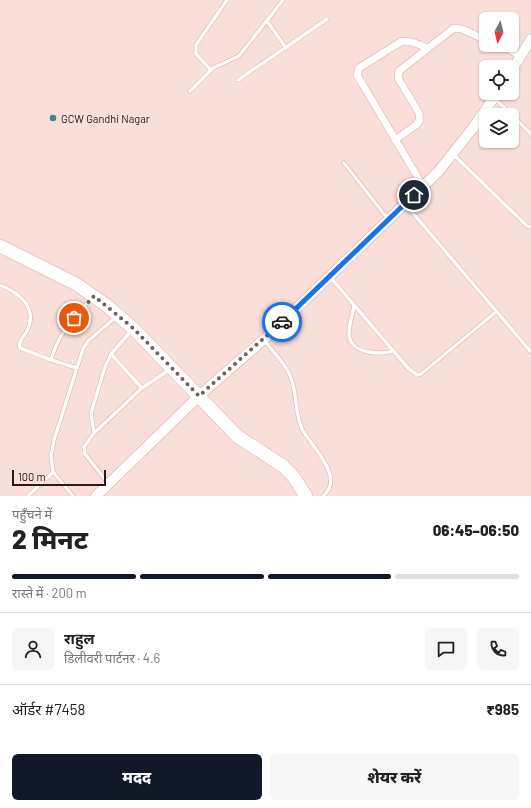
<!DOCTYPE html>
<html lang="hi">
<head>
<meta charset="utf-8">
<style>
	body { margin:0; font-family:Barlow,"Noto Sans Devanagari",sans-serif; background:#f6f6f6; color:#222; height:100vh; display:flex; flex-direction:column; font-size:15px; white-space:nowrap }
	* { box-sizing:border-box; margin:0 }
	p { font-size:13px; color:#767676 }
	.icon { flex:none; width:22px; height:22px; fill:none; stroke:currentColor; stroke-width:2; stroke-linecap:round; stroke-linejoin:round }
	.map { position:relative; height:496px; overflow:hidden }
	.panel { display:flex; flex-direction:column; background:#fff; flex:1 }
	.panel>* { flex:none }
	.needle { width:26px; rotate:187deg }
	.buttons { position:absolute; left:479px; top:12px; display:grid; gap:8px }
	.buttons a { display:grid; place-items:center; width:40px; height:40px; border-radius:6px; background:#fff; box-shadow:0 1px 3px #0004; font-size:20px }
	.scale { position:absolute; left:12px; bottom:10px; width:94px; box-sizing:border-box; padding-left:4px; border:2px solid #2a1917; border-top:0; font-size:11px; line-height:14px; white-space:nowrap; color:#2a1917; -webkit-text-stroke:3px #fadeda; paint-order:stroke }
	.pin { position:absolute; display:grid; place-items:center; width:34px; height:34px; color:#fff; margin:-17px; border:2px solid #fff; border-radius:50%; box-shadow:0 1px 4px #0007 }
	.courier { position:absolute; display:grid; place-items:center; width:40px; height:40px; margin:-20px; border:3px solid #1a73e8; border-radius:50%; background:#fff; color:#222; box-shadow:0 1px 5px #0007 }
	.headline em { font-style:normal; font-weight:800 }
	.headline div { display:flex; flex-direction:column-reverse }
	.headline { display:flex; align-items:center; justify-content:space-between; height:68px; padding:0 12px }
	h1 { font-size:26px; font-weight:800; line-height:30px }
	.bar { display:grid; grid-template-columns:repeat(4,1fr); gap:6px 4px; align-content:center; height:48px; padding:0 12px }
	.bar i { height:5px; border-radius:3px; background:#e0e0e0 }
	.bar .current { background:#111827 }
	.bar p { grid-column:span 4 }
	.line { display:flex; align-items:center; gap:10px; padding:0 12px; border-top:1px solid #e0e0e0 }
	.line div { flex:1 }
	.round { display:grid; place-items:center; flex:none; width:42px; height:42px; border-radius:6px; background:#f6f6f6 }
	.action { display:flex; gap:8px; margin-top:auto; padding:8px 12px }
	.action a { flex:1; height:46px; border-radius:6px; background:#111827; color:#fff; font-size:16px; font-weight:800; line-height:46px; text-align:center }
	.action a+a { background:#f6f6f6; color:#222 }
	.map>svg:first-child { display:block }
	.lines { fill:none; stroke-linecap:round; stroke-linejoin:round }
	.lane-casing { stroke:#d8aba5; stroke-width:4.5 }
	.street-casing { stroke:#d8aba5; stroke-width:8 }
	.secondary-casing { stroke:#d8aba5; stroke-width:11 }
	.highway-casing { stroke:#d8aba5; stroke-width:14 }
	.lane { stroke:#fff; stroke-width:3.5 }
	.street { stroke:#fff; stroke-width:7 }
	.secondary { stroke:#fff; stroke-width:10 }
	.highway { stroke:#fff; stroke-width:13 }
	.done { stroke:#735e5b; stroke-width:4; stroke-dasharray:0 7.2 }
	.route { stroke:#1a73e8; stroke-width:5 }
	.poi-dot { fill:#3f868f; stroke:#fadeda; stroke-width:1.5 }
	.labels { text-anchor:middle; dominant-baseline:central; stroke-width:4; stroke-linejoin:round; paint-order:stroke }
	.poi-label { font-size:11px; fill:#2a1917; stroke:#fadeda; text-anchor:start }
</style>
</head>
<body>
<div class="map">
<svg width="531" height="496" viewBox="0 0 531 496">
	<rect width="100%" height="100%" fill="#fadeda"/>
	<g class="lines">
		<defs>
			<g id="lane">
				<polyline points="267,21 286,48"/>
				<polyline points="211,70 196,54 196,45 227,0"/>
				<polyline points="238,80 327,19"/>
				<polyline points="190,91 213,68 239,56 283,0"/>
				<polyline points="494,98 512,115"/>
				<polyline points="512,115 531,134"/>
				<polyline points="453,154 527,226 531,227"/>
				<polyline points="344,163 388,219"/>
				<polyline points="406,205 531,352"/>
				<polyline points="331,278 408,368 417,375 421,374 497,311"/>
				<path d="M0,285C20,293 38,308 27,331C24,336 18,342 20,348L51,360"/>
				<path d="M354,306C352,315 349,325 349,334C350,354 379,355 394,351"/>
				<path d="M264,340C273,352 288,366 292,381C297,397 295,413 302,429C311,446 346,477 323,496"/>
				<polyline points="111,354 142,388"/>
				<path d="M77,368L51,360C59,332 73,319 92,298"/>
				<polyline points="94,433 91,413 105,367 111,354 132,330"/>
				<polyline points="108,483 85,454 84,447 94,433 142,388 169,370"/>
				<polyline points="28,496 53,472"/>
				<polyline points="73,496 53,472 51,456 54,440 83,349 88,341 116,317"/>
			</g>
			<g id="street">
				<polyline points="498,45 521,55"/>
				<polyline points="395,140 416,125 420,120 419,113 398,78 399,71 454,28 462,29 486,40"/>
				<polyline points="423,186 357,75 359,68 402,41 412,42 428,48"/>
			</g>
			<g id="secondary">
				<polyline points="512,70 531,39"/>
				<polyline points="96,496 199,396 270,334 438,172 473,128 497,93"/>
			</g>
			<polyline id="highway" points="0,246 76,284 106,305 133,328 237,436 283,466 293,476 306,496"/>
		</defs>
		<!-- lane casing -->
		<use href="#lane" class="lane-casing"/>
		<!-- street casing -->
		<use href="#street" class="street-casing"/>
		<!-- secondary casing -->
		<use href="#secondary" class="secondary-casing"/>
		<!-- highway casing -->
		<use href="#highway" class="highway-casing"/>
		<!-- lane -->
		<use href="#lane" class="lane"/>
		<!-- street -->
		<use href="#street" class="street"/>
		<!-- secondary -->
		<use href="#secondary" class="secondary"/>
		<!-- highway -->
		<use href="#highway" class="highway"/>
	</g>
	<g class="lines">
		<!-- done -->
		<polyline class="done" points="74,318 94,296 133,328 199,396 282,322"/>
		<!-- route -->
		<polyline class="route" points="282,322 414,195"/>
	</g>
	<!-- markers -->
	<circle class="poi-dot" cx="53" cy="118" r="4"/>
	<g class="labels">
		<!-- poi labels -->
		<g class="poi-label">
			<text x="61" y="118">GCW Gandhi Nagar</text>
		</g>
	</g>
</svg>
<div class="buttons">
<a><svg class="needle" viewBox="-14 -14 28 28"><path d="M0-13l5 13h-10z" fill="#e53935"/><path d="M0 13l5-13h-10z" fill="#767676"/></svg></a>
<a><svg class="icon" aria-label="locate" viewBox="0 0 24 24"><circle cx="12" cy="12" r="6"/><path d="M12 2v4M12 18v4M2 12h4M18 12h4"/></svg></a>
<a><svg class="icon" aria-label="layers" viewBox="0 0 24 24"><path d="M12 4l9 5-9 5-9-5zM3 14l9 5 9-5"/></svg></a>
</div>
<div class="scale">100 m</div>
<div class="pin" style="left:74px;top:318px;background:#ea580c"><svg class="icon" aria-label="bag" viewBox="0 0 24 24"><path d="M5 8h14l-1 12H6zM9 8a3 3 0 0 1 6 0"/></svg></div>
<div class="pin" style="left:414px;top:195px;background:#1f2937"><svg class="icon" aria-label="home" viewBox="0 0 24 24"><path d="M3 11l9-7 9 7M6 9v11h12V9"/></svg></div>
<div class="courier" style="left:282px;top:322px"><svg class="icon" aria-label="car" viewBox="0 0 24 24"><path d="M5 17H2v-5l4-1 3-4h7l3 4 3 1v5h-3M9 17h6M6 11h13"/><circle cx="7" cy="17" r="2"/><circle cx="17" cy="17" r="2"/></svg></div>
</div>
<section class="panel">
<div class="headline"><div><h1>2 मिनट</h1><p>पहुँचने में</p></div><em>06:45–06:50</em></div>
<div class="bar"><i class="current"></i><i class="current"></i><i class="current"></i><i></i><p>रास्ते में · 200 m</p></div>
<div class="line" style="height:72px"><a class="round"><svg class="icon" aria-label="person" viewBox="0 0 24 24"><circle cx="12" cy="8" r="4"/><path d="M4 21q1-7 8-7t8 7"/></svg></a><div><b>राहुल</b><p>डिलीवरी पार्टनर · 4.6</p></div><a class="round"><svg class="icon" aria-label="chat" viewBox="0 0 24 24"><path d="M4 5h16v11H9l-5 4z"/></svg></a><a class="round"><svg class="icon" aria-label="phone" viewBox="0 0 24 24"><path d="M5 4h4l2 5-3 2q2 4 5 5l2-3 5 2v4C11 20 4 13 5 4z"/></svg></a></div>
<div class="line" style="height:52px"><div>ऑर्डर #7458</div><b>₹985</b></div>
<div class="action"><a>मदद</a><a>शेयर करें</a></div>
</section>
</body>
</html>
